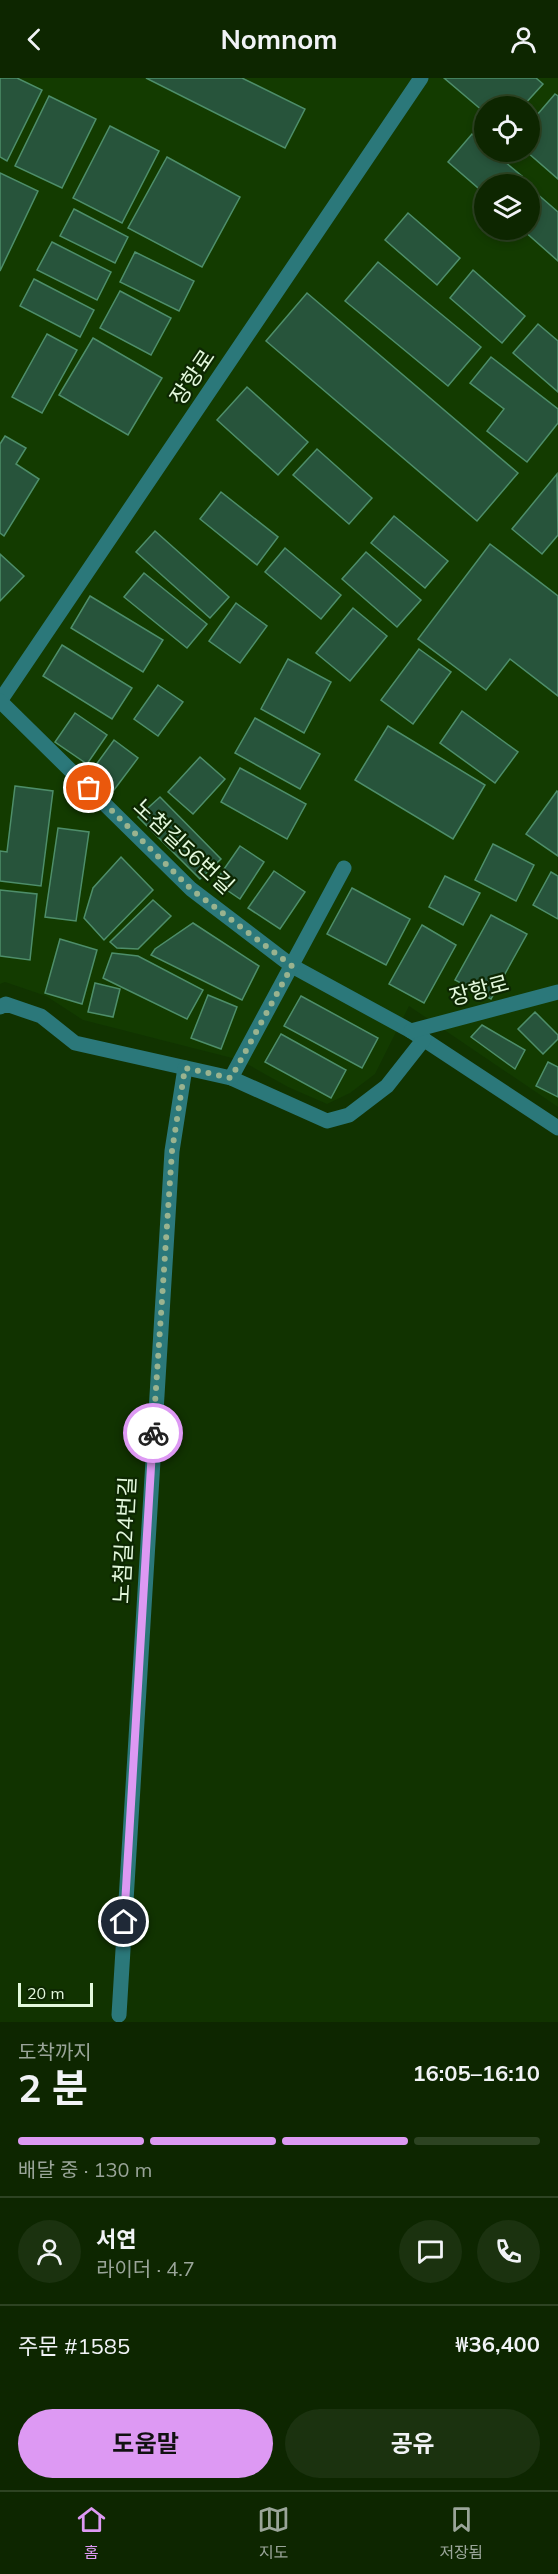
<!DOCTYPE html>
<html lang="ko">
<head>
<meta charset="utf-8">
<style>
	body { margin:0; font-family:Mulish,"Noto Sans KR",sans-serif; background:#1b320f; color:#f1f3f6; height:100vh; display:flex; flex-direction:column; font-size:22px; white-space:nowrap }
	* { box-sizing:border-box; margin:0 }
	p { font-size:20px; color:#9aa599 }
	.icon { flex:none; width:33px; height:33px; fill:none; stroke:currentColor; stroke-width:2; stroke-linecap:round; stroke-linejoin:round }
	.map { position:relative; height:1944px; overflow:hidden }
	.drawer { display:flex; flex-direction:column; background:#0d2600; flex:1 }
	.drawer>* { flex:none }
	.fabs { position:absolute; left:474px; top:18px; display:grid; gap:12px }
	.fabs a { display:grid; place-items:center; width:66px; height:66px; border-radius:50%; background:#0d2600; box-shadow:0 3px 9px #0003,0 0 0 2px #2d4322; font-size:30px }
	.scale { position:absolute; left:18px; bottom:15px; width:75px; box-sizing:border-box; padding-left:6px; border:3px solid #e3f8dc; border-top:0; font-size:16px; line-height:21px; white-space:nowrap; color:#e3f8dc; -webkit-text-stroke:4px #0d2702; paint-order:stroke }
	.pin { position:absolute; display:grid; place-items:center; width:51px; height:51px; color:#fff; margin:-26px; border:3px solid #fff; border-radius:50%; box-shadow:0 2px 6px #0007 }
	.courier { position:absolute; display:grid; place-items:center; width:60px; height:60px; margin:-30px; border:4px solid #dd99f3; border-radius:50%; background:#fff; color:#222; box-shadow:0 2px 8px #0007 }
	.headline em { font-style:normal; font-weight:700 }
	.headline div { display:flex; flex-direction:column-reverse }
	.headline { display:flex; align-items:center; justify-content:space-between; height:102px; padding:0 18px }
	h1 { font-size:39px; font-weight:700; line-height:45px }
	.bar { display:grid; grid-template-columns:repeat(4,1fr); gap:9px 6px; align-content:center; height:72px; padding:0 18px }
	.bar i { height:8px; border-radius:4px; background:#2d4322 }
	.bar .active { background:#dd99f3 }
	.bar p { grid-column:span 4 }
	.line { display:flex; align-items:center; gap:15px; padding:0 18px; border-top:2px solid #2d4322 }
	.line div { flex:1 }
	.round { display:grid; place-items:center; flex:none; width:63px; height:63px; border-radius:32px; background:#1b320f }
	.cta { display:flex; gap:12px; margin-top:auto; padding:12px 18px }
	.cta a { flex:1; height:69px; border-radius:36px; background:#dd99f3; color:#111; font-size:24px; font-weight:700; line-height:69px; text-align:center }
	.cta a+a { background:#1b320f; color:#f1f3f6 }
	header { display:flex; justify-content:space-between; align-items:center; height:78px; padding:0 18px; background:#0d2600; font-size:27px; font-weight:700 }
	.menu { display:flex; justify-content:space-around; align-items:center; height:84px; border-top:2px solid #2d4322; background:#0d2600; font-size:16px; color:#9aa599 }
	.menu a { display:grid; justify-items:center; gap:3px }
	.menu .active { color:#dd99f3 }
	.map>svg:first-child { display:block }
	.built { fill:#133b00; fill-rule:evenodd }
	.building { fill:#27543b; stroke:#4e8e6a; stroke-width:1.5 }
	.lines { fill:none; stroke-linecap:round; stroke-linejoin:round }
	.street { stroke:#2b787a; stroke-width:15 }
	.done { stroke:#9ab38f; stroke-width:6; stroke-dasharray:0 10.8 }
	.route { stroke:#dd99f3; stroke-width:8 }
	.labels { text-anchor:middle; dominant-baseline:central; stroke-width:4.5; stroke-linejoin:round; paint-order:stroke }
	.street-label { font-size:22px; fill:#e3f8dc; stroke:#0d2702 }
</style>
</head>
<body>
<header><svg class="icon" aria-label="back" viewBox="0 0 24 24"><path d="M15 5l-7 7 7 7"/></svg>Nomnom<svg class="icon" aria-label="person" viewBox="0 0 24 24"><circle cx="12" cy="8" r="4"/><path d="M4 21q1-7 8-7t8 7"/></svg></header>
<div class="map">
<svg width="558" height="1944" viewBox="0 0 558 1944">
	<rect width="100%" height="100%" fill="#130"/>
	<!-- built -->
	<path class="built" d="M0,0H558V1029L409,928L375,996L350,1015L327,1026L288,1009L240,982L83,942L46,918L5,904L0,906ZM484,28H530V74H484ZM484,106H530V152H484Z"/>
	<!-- building -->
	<g class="building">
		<polygon points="0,0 17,0 42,12 7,83 0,79"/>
		<polygon points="146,0 242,0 305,31 285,70"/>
		<polygon points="444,0 536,0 543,6 523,28 484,28 484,34"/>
		<polygon points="555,16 558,18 558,101 527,74 530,74 530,45"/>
		<polygon points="49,18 96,41 62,110 15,88"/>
		<polygon points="110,48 159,73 122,145 73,120"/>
		<polygon points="472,56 484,67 484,74 493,74 522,98 515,106 484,106 484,115 448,84"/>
		<polygon points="167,79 240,119 202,189 128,150"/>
		<polygon points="0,95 38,113 0,193"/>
		<polygon points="535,114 558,134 558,183 523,152 530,152 530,120"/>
		<polygon points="74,131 128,159 115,185 60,158"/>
		<polygon points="408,135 460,180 437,207 385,162"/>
		<polygon points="52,164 111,194 97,222 37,192"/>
		<polygon points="135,174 194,203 179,233 120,204"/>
		<polygon points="378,184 481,269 448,308 345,223"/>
		<polygon points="473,192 525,238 502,265 450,220"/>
		<polygon points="34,201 94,232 80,259 20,228"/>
		<polygon points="120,213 171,240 151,277 100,250"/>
		<polygon points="307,215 518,395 477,443 266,263"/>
		<polygon points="538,246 558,263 558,314 513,275"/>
		<polygon points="47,256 77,272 42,335 12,319"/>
		<polygon points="93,260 162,300 128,357 59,317"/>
		<polygon points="491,279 558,331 558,345 527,384 487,353 504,331 470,305"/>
		<polygon points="247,309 308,364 278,397 217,342"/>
		<polygon points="5,358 26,370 16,386 39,401 4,458 0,455 0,366"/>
		<polygon points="317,371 372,420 349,446 293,397"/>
		<polygon points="557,396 558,457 542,476 512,451"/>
		<polygon points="221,414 278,459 257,487 200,441"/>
		<polygon points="394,438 448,483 425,510 371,465"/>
		<polygon points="155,453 229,519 210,540 136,474"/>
		<polygon points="490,466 558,518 558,618 510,581 486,612 418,561"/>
		<polygon points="285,470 341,517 321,541 265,494"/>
		<polygon points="366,474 421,522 397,549 342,501"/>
		<polygon points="0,476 24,498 0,523"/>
		<polygon points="144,495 207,546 187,570 124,519"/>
		<polygon points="90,518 163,562 143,594 71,550"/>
		<polygon points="236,525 267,548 240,585 209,563"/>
		<polygon points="353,530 387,558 350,603 316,575"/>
		<polygon points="62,567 132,610 112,641 43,598"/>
		<polygon points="419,571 451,594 413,646 381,622"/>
		<polygon points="288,581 331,604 304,655 261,631"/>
		<polygon points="158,607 183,624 158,658 134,641"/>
		<polygon points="462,633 518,674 495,705 440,665"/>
		<polygon points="75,635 107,657 87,686 55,664"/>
		<polygon points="255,640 320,676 300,711 235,675"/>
		<polygon points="388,648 485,707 453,761 355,702"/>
		<polygon points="114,662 138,680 114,712 90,695"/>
		<polygon points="200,679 225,701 193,736 168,714"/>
		<polygon points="240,690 306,726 287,761 221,724"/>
		<polygon points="15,708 53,713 41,808 0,803 0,773 7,774"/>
		<polygon points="557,713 558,714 558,778 526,756"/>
		<polygon points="160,719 221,781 200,801 138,739"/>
		<polygon points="58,750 89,754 76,843 45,839"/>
		<polygon points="493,766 534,787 516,823 475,802"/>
		<polygon points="240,768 264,784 240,821 215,804"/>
		<polygon points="121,779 153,812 104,862 84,840 93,810"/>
		<polygon points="274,793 305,814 280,851 248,830"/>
		<polygon points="551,794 558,798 558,841 533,827"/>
		<polygon points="445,798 480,815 463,847 429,829"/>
		<polygon points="352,810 410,841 386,887 327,856"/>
		<polygon points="0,812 37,816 30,882 0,878"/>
		<polygon points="153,822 171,838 138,871 117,870 110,864"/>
		<polygon points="491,837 527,856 491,921 455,902"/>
		<polygon points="193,845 259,888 242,922 151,877 155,871"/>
		<polygon points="422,847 456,867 424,925 389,906"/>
		<polygon points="60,861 97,872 82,926 45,915"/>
		<polygon points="112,875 138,878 203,912 187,941 103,900"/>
		<polygon points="95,905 120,911 113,939 88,934"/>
		<polygon points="208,917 237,929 221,971 191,960"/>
		<polygon points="301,918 378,960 362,990 284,948"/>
		<polygon points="535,934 558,957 558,961 543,976 518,951"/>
		<polygon points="482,947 525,972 515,991 471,959"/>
		<polygon points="281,956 346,992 331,1020 265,984"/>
		<polygon points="548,984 558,989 558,1019 536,1008"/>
	</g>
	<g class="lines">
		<!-- street -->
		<g class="street">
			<polyline points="0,623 421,0"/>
			<polyline points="0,623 191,811 292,888 411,953 558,1050"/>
			<polyline points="0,929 6,926 41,938 75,965 231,1000 327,1043 349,1037 387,1008 424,961"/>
			<polyline points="411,953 558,914"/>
			<polyline points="231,1000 344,790"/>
			<polyline points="119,1937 172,1073 185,990"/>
		</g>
	</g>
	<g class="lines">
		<!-- done -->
		<polyline class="done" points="89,710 191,811 292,888 231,1000 185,990 172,1073 153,1355"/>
		<!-- route -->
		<polyline class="route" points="124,1844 153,1355"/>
	</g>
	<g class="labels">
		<!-- street labels -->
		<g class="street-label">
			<text transform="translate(192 299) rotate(-56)">장항로</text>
			<text transform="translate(184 768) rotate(43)">노첨길56번길</text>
			<text transform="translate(479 912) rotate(-15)">장항로</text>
			<text transform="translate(124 1462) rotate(-87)">노첨길24번길</text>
		</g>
	</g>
</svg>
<div class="fabs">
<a><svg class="icon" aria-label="locate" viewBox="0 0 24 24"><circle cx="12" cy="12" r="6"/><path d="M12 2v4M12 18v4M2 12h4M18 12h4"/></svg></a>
<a><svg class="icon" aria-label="layers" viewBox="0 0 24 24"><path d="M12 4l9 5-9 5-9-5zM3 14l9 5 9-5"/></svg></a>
</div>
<div class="scale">20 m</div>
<div class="pin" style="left:89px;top:710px;background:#ea580c"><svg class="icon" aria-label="bag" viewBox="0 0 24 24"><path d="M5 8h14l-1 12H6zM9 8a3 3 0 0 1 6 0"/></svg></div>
<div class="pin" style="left:124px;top:1844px;background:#1f2937"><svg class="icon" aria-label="home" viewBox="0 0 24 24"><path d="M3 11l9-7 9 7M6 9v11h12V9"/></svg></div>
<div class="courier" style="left:153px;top:1355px"><svg class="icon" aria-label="bike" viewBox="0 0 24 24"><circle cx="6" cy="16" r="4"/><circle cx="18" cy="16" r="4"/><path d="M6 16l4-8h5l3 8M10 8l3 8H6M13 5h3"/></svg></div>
</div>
<section class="drawer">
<div class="headline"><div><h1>2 분</h1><p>도착까지</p></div><em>16:05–16:10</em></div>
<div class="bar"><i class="active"></i><i class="active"></i><i class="active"></i><i></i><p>배달 중 · 130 m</p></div>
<div class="line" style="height:108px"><a class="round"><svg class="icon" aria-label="person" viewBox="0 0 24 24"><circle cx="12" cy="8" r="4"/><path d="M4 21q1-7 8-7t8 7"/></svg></a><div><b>서연</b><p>라이더 · 4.7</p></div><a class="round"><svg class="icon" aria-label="chat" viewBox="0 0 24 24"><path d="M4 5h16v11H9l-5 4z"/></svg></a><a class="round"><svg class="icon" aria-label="phone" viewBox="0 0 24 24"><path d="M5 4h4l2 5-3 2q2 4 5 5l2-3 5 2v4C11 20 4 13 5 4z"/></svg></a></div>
<div class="line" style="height:78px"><div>주문 #1585</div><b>₩36,400</b></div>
<div class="cta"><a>도움말</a><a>공유</a></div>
</section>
<nav class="menu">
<a class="active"><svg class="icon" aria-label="home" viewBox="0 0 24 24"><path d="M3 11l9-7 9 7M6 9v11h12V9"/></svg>홈</a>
<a><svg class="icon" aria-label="map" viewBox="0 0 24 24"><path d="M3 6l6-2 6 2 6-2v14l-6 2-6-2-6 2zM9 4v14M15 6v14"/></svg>지도</a>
<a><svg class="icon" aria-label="saved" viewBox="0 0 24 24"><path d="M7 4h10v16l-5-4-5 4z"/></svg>저장됨</a>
</nav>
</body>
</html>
